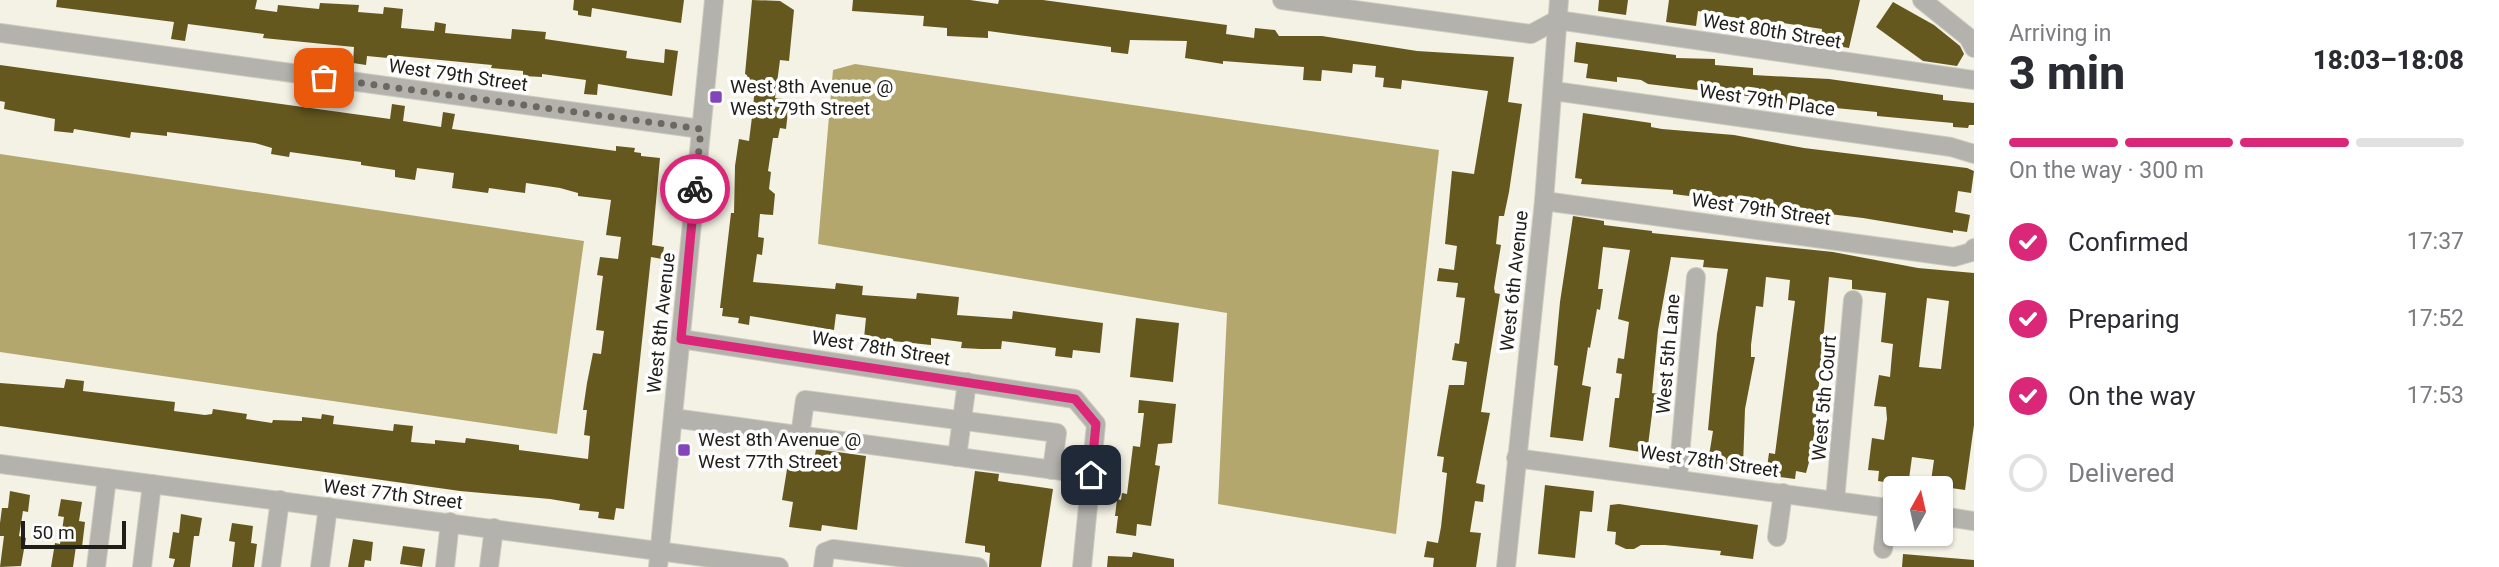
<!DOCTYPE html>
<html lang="en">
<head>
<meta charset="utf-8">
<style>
	body { margin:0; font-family:Roboto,sans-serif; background:#f2f2f3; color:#2b2b33; height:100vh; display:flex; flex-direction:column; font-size:26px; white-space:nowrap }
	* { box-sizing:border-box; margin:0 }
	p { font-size:23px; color:#7c7c81 }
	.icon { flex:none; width:38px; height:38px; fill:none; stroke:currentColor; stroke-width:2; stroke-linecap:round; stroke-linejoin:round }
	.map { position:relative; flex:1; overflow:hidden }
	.side { display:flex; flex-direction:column; background:#fff; width:525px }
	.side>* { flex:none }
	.needle { width:46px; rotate:8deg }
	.tools { position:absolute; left:1883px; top:476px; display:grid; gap:14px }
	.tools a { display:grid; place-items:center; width:70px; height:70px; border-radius:7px; background:#fff; box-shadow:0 2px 5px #0004; font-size:35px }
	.scale { position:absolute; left:21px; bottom:18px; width:105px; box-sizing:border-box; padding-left:7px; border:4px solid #1f1e19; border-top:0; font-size:19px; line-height:24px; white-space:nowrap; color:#1f1e19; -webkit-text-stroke:5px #fff; paint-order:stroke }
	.pin { position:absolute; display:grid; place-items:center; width:60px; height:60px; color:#fff; margin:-30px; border-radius:14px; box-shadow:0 4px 10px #0006 }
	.courier { position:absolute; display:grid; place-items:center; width:70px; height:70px; margin:-35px; border:5px solid #db2777; border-radius:50%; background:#fff; color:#222; box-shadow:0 2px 9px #0007 }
	.head em { font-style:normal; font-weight:800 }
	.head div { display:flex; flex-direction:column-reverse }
	.head { display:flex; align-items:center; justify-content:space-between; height:119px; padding:0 35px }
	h1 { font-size:46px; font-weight:800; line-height:52px }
	.bar { display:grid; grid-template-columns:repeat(4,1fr); gap:10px 7px; align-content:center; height:84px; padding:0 35px }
	.bar i { height:9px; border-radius:5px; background:#e1e1e2 }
	.bar .on { background:#db2777 }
	.bar p { grid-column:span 4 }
	ol { padding:0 35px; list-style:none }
	li { display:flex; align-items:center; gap:21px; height:77px }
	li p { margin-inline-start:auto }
	li .icon { padding:7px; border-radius:50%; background:#db2777; color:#fff; stroke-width:4 }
	li:last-child { color:#7c7c81 }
	li i { width:38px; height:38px; border:4px solid #e1e1e2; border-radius:50% }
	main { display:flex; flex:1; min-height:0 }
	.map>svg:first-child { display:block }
	.water { fill:#b4a76e }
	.building { fill:#65581f; fill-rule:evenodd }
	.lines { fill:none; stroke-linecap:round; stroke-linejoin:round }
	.minor-casing { stroke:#ceccc0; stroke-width:20 }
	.minor { stroke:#b3b2ac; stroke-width:18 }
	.done { stroke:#6a6860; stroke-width:7; stroke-dasharray:0 12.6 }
	.route { stroke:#db2777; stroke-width:9 }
	.poi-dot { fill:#8545ba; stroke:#fff; stroke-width:2.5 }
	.labels { text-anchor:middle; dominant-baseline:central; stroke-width:7; stroke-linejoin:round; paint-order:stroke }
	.street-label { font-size:19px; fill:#1f1e19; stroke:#fff }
	.poi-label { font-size:19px; fill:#1f1e19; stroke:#fff; text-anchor:start }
</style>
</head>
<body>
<main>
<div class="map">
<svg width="1974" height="567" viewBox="0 0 1974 567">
	<rect width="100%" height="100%" fill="#f4f2e5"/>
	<!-- water -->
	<g class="water">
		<polygon points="855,64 1439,150 1396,534 1218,504 1227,313 818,244 833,70"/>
		<polygon points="0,154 584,241 557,434 0,352"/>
	</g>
	<!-- building -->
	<g class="building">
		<polygon points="57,0 257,0 255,9 277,12 278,5 319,9 320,3 359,5 358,12 383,14 384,7 403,9 401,28 434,31 435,22 446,24 445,33 511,39 512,29 546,32 545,39 627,51 626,58 664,63 665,49 678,51 672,96 598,84 597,95 584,94 586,80 542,74 542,77 523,76 523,71 491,68 492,65 399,56 398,59 367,56 366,65 353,63 354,47 263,38 264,34 188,24 185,41 171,39 174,22 56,7"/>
		<polygon points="574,0 684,0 681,23 592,8 591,17 578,15 578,11 573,10"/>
		<polygon points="752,0 780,1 794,10 789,61 780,60 775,98 784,99 782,110 788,111 786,129 780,128 778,138 773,138 768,171 771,172 769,189 775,194 773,215 760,214 758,237 764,238 762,255 757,254 753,282 835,289 836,283 863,286 862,295 916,299 917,293 959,297 957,315 1012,319 1013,311 1103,323 1100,353 1073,350 1072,358 1055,356 1056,348 1002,341 1001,349 981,349 961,348 962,342 931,338 931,345 864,338 866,318 836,314 834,330 750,316 749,325 738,323 739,318 722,316 723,308 720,308 731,213 734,213 735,166 739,139 749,141 752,117 755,87 746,86 747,75 745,74"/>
		<polygon points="853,0 970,0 998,4 999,0 1043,0 1227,25 1226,34 1254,38 1255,28 1275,30 1279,36 1322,36 1417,51 1514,57 1508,102 1522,104 1509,192 1504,216 1499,216 1496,244 1501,245 1494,288 1495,293 1500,294 1481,412 1490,413 1476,483 1485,485 1483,502 1475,501 1470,532 1481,533 1476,567 1433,567 1434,558 1424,557 1427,541 1438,543 1441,527 1447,473 1442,472 1444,457 1437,456 1449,385 1464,385 1467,362 1452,360 1455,343 1459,344 1465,298 1456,297 1458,283 1437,281 1439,268 1454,270 1457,246 1445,244 1452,171 1474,174 1488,91 1402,80 1401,89 1383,87 1384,78 1375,77 1376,66 1353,64 1352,73 1322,70 1321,81 1303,80 1304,67 1223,61 1223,64 1185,58 1187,41 1130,40 1128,54 1111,52 1111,47 988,31 988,38 947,36 947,28 923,26 924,16 852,11"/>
		<polygon points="1599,0 1628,0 1626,15 1598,11"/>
		<polygon points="1669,0 1860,0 1849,48 1820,43 1822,29 1777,22 1776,25 1698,11 1696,26 1666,22"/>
		<polygon points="1893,2 1934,25 1960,46 1964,54 1957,66 1923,61 1876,27"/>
		<polygon points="1576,42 1676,55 1676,58 1715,59 1715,65 1753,68 1753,75 1829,79 1943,95 1943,100 1974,103 1974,125 1969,125 1968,128 1953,127 1953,123 1877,116 1877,112 1763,101 1763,98 1648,84 1641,80 1617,77 1617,82 1586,78 1588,64 1574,62"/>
		<polygon points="0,65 390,119 392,104 405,106 403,121 441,127 443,112 455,114 452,129 616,151 616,146 635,148 634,152 641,153 641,156 660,158 652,245 664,247 662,259 651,257 624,509 616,508 614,520 598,518 599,512 579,510 580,504 550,499 460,491 0,426 0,383 64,388 66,379 84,381 83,391 175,402 174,411 205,415 212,414 213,409 247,414 246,419 272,423 273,420 302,421 302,417 321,419 322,414 334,416 333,424 393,431 394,424 413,426 411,442 435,444 435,440 465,443 466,438 519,445 519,450 588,459 590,436 584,435 587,410 583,410 587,383 593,353 601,354 604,331 596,330 603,276 597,275 600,257 618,259 621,237 606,235 611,200 578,196 578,193 560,188 526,183 525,193 489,188 488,193 452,188 454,173 417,168 415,180 395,177 395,170 361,165 361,162 290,152 289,157 271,154 272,148 255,143 167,132 167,136 131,132 130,138 74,129 73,133 54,131 55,119 4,109 5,102 0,101"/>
		<polygon points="1583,113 1651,123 1651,127 1662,129 1734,135 1804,148 1967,168 1974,171 1971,193 1958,191 1955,212 1970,215 1967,232 1953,230 1953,233 1863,218 1710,200 1711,194 1690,192 1689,196 1673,194 1673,190 1581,184 1582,179 1575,178"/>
		<path d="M1573,216L1604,221V225L1652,231V233L1833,252L1918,268L1974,273V425L1965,490L1951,488L1948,506L1941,505V488H1930L1934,460L1912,457L1908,486L1878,481L1879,471L1868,470L1872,438L1884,440L1887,419L1886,407L1874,406L1879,375L1890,377L1892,354L1893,344L1881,342L1886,293L1852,289V280L1829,277L1813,448L1806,473L1796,471L1795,479L1766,475L1769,453L1775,454L1795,301L1788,300L1790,280L1766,277L1763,307L1756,306L1751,345V357H1755L1745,409L1743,467L1708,462L1713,431L1708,430L1717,334L1728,269L1703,267L1704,260L1671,257L1658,330L1652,393L1667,395L1666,407L1653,406L1647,453L1609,447L1615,398H1619L1622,374L1616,373L1618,358L1624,359L1629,322L1618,319L1630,250L1603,247L1598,289H1603L1600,310L1597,309L1590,348L1588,347L1582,385L1591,387L1583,441L1550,437L1558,366L1554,365L1560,302ZM1927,298L1949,301L1941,369L1919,367Z"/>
		<polygon points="1136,318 1179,323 1173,382 1130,377"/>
		<polygon points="1139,400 1176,404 1172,443 1158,444 1155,465 1160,466 1151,526 1137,524 1136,536 1116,533 1118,516 1115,516 1117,499 1121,500 1122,493 1127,494 1133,446 1140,447 1144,413 1138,413"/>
		<polygon points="816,449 866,456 857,530 822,525 821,531 789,527 793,502 782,500 789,457 814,461"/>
		<polygon points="975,471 999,474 998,481 1053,489 1041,567 989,567 990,553 985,552 985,546 965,543"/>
		<polygon points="1545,485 1594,491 1592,512 1580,511 1575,558 1538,554"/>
		<polygon points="10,491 30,495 28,512 23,511 19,536 26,538 21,566 0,567 4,536 0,536 0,523 2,508 8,508"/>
		<polygon points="61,499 82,502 79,521 85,522 82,547 76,546 73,567 51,567 55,543 60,544 64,517 58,516"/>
		<polygon points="1619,504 1758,525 1753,559 1720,555 1721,551 1665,545 1641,545 1634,549 1626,549 1615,544 1616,532 1607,531 1610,505"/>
		<polygon points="181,514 202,518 199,536 194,536 190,567 173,567 175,559 169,558 173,532 179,533"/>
		<polygon points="232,523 253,526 251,543 257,544 254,567 232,567 235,542 229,541"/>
		<polygon points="353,539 373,542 371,561 365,560 364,567 348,567"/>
		<polygon points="403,546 425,549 422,567 400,564"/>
		<polygon points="1133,552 1174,559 1174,567 1107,567 1108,556 1132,557"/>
		<polygon points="1903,554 1974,560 1974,567 1902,567"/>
	</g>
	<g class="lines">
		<defs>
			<g id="minor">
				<polyline points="1282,0 1531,34 1557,20 1974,80"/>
				<polyline points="1922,0 1968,37 1974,48"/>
				<polyline points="0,33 701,129"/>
				<polyline points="1554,91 1951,147 1974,154"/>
				<polyline points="1544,201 1954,257 1972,252 1974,248"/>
				<polyline points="681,339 1075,399 1096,424 1082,567"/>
				<polyline points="673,418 1091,475"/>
				<polyline points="800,436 805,400 1057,433 1052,470"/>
				<polyline points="957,457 967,382"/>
				<polyline points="1516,458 1895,509"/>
				<polyline points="0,464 779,567"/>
				<polyline points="1678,477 1696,277"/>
				<polyline points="1835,500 1853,300"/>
				<polyline points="1941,516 1974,521"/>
				<polyline points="1777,537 1783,493"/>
				<polyline points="1883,549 1888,508"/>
				<polyline points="96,567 107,478"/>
				<polyline points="142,567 152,484"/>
				<polyline points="271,567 280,500"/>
				<polyline points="320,567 328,507"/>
				<polyline points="445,567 450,522"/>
				<polyline points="489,567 494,528"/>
				<polyline points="658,567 714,0"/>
				<polyline points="823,567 825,552 833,549 978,567"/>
				<polyline points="1506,567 1544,201 1559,0"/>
			</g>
		</defs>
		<!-- minor casing -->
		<use href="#minor" class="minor-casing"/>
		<!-- minor -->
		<use href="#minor" class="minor"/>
	</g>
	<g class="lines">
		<!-- done -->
		<polyline class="done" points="324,78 701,129 695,189"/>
		<!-- route -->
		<polyline class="route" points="695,189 681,339 1075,399 1096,424 1091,475"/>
	</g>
	<!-- markers -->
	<g class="poi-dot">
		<rect x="709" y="90" width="14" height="14" rx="3.5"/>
		<rect x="677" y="443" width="14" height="14" rx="3.5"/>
	</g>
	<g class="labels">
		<!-- street labels -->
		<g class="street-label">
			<text transform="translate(1772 31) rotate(9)">West 80th Street</text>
			<text transform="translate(458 75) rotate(8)">West 79th Street</text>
			<text transform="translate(1767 100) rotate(8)">West 79th Place</text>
			<text transform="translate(1761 209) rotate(8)">West 79th Street</text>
			<text transform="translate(1514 281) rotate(-84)">West 6th Avenue</text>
			<text transform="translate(661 323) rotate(-84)">West 8th Avenue</text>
			<text transform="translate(881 348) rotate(9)">West 78th Street</text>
			<text transform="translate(1668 354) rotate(-85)">West 5th Lane</text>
			<text transform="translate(1824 398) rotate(-85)">West 5th Court</text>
			<text transform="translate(1709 461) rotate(8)">West 78th Street</text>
			<text transform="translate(393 494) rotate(7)">West 77th Street</text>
		</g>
		<!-- poi labels -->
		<g class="poi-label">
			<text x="730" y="86">West 8th Avenue @<tspan x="730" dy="22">West 79th Street</tspan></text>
			<text x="698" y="439">West 8th Avenue @<tspan x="698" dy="22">West 77th Street</tspan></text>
		</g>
	</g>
</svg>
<div class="tools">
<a><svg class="needle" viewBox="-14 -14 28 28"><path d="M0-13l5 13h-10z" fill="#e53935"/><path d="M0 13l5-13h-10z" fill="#7c7c81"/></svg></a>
</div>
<div class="scale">50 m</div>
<div class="pin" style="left:324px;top:78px;background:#ea580c"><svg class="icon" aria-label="bag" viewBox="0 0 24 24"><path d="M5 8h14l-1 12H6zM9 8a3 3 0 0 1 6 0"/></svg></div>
<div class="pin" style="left:1091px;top:475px;background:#1f2937"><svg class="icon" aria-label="home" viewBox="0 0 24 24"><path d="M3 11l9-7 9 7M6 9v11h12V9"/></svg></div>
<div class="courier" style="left:695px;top:189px"><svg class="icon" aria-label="bike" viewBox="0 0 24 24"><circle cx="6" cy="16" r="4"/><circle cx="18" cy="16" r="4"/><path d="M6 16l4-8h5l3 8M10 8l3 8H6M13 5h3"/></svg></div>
</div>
<section class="side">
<div class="head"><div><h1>3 min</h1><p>Arriving in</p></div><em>18:03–18:08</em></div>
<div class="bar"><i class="on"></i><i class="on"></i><i class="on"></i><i></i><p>On the way · 300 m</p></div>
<ol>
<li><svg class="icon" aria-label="check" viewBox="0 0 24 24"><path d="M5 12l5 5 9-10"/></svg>Confirmed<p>17:37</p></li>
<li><svg class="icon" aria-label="check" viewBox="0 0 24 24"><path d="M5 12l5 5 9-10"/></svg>Preparing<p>17:52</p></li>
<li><svg class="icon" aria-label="check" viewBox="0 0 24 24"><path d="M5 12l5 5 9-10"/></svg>On the way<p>17:53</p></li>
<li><i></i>Delivered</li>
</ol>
</section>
</main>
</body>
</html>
